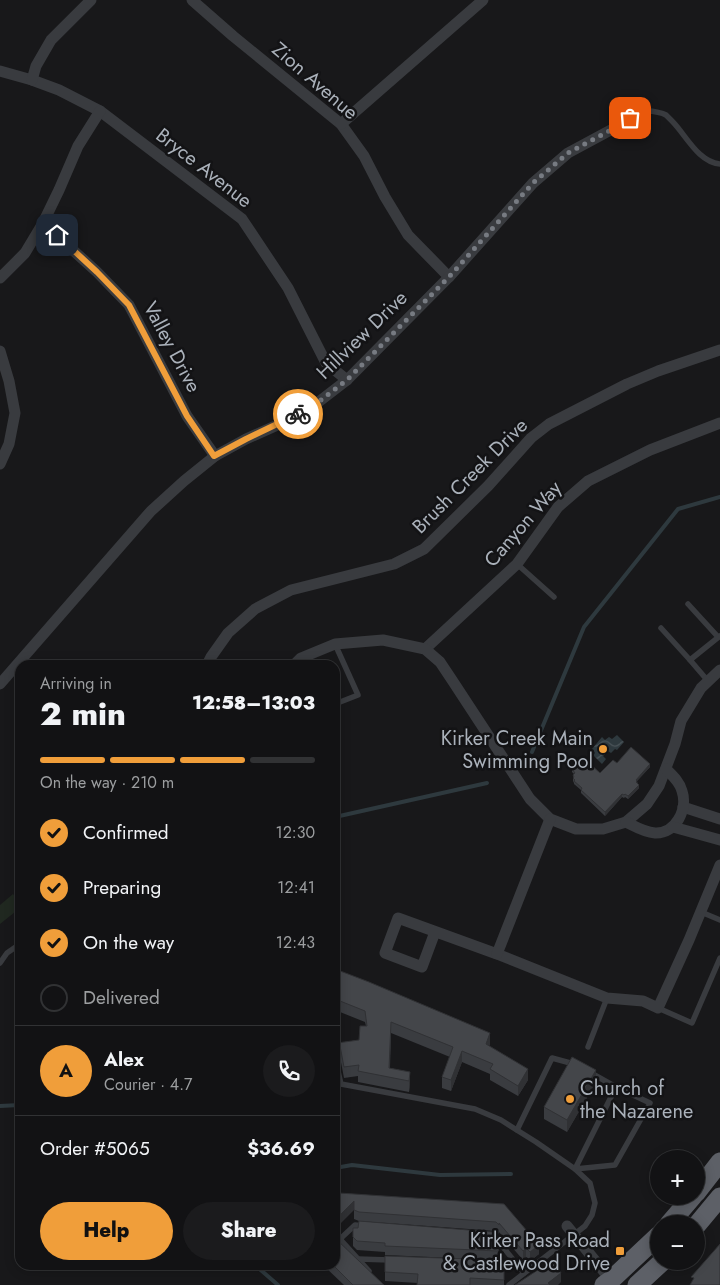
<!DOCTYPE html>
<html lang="en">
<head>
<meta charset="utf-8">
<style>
	body { margin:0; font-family:Jost,sans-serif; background:#1b1b1d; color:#f1f3f6; height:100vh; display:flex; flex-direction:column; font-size:19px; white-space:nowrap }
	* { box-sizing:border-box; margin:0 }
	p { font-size:16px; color:#9c9ea0 }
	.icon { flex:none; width:28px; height:28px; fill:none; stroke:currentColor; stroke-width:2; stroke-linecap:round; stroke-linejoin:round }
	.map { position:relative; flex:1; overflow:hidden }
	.sheet { position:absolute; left:15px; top:660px; width:325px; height:610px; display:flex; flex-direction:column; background:#121214; border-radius:15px; box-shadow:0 2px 12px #0003,0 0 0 1px #313234 }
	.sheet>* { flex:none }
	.buttons { position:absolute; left:650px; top:1150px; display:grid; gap:10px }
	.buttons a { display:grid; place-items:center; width:55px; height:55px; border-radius:50%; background:#121214; box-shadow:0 2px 12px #0003,0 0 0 1px #313234; font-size:25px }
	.pin { position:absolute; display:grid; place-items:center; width:42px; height:42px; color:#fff; margin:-21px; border-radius:10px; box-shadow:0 2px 8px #0006 }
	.courier { position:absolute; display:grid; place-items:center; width:50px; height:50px; margin:-25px; border:4px solid #f09e3a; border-radius:50%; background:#fff; color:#222; box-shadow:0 1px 6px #0007 }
	.head em { font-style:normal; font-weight:800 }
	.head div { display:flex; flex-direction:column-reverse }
	.head { display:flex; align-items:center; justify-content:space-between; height:85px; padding:0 25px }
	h1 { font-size:32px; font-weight:800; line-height:38px }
	.bar { display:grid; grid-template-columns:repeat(4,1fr); gap:8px 5px; align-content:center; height:60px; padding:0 25px }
	.bar i { height:6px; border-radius:4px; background:#313234 }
	.bar .current { background:#f09e3a }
	.bar p { grid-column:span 4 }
	.line { display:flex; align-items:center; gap:12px; padding:0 25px; border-top:1px solid #313234 }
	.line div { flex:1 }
	.round { display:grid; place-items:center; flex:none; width:52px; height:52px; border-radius:26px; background:#1b1b1d }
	ol { padding:0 25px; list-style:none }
	li { display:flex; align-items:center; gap:15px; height:55px }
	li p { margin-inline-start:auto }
	li .icon { padding:5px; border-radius:50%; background:#f09e3a; color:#111; stroke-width:4 }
	li:last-child { color:#9c9ea0 }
	li i { width:28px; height:28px; border:2px solid #313234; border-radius:50% }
	.button { display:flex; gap:10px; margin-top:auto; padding:10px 25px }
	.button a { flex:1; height:58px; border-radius:30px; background:#f09e3a; color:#111; font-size:20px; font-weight:800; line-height:58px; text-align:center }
	.button a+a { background:#1b1b1d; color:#f1f3f6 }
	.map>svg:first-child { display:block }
	.green { fill:#202820 }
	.water { fill:url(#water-waves) }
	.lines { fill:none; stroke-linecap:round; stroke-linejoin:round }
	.stream { stroke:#2e393e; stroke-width:4 }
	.service { stroke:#393b3f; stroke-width:5.5 }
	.minor { stroke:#393b3f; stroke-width:11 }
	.trunk { stroke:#5d6067; stroke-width:19 }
	.wall { fill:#3a3c40 }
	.shaded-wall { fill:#303134 }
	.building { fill:#44464a; stroke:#303134 }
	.done { stroke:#777b82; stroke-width:5; stroke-dasharray:0 9 }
	.route { stroke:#f09e3a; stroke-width:6 }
	.poi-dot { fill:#f09e3a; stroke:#131315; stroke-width:2 }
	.labels { text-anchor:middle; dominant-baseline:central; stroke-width:5; stroke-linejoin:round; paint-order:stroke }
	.street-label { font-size:20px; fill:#aab1ba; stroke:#131315 }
	.poi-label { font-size:20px; fill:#aab1ba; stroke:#131315; text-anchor:end }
</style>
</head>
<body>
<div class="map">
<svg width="720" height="1285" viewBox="0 0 720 1285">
	<defs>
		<pattern id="water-waves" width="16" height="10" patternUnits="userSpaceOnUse" patternTransform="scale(1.25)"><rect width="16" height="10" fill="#2e393e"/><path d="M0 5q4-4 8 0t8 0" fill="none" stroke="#4a5358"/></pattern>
	</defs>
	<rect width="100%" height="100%" fill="#18181a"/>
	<!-- green -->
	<polygon class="green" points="13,894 20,902 20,908 0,924 0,905"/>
	<!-- water -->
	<polygon class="water" points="617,735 624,742 617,750 615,749 611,753 608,751 603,756 606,759 602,764 593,755 595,753 592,749 602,737 605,740 609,737 612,739"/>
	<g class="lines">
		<!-- stream -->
		<g class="stream">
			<polyline points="532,752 584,627 678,509 720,497"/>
			<polyline points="335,817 487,783"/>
			<polyline points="0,1106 20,1105"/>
			<polyline points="335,1168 352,1165 440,1175 511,1174"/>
			<polyline points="255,1265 278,1285"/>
		</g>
		<!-- service -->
		<g class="service">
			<path d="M639,110C647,111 659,111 666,115C668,117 670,119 672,121C686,135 698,162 720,164"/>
			<polyline points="517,564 554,597"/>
			<polyline points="688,604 718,637"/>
			<polyline points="661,628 690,660"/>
			<polyline points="708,681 690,660 720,636"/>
			<polyline points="335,704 358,695 335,644"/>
			<polyline points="701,912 720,920"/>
			<polyline points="0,963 7,953 20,944"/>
			<polyline points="658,1008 692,1023 720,958"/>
			<polyline points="588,1047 607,998"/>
			<polyline points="335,1058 341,1084 475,1109 501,1120 536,1142 575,1169 590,1183 595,1203 592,1215 585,1226 509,1285"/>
			<polyline points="591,1073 616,1087"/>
			<polygon points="616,1087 650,1103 615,1165 575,1169"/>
			<polyline points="517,1130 552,1058 574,1064"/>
			<polyline points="366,1226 355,1225 340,1239 369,1271"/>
			<polyline points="494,1236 524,1273"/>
			<polyline points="358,1259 390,1260"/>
			<polyline points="495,1264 517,1265"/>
		</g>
		<!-- minor -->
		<g class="minor">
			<polyline points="192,0 233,36 341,124 364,156 385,197 408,235 449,277"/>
			<polyline points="0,71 32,80 59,90 100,111 242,219 288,288 326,363 347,380"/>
			<polyline points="32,80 36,66 51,40 91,0"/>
			<polyline points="341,124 483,0"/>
			<polyline points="43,223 97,272 129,305 187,416 215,456"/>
			<polyline points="0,278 25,253 43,223 59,190 78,146 100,111"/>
			<polyline points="0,351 9,381 15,413 9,444 0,464"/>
			<polyline points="425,649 517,564 558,507 588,481 650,450 720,423"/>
			<polyline points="207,665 211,657 228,633 255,609 291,590 394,564 424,549 488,486 531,438 549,424 627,384 658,371 720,350"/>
			<polyline points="294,665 301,658 335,644 383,640 425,649 440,662 452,680 530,799 550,819 576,829 603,829 626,822 647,804 659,786 675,744 681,721 701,688 720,670"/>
			<polyline points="0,684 151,511 184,481 215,456 246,439 282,423 312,407 347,380 449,277 533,183 568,153 620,125 639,110"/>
			<polyline points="683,807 720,819"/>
			<path d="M626,822C636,827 644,832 655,833C676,834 688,809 682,791C680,782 672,775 666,769"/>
			<polyline points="673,827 720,840"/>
			<polyline points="435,932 422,967 385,953 398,918 497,954 607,998 643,1001 658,1008 689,940 720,865"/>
			<polyline points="497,954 550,819"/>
			<polyline points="567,1226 614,1284"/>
		</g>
		<!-- trunk -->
		<g class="trunk">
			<polyline points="696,1193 720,1162"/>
			<polyline points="669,1224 693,1196"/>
			<polyline points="696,1226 720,1197"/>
			<polyline points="604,1285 611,1280 659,1235"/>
			<polyline points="637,1285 663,1261"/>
		</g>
	</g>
	<!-- wall -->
	<g class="wall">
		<polygon points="617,763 650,767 637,781 639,788 628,799 625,797 624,798 622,797 605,816 581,793 581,790 574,784 574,783 573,781 573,775 574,774 572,772 572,769 583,765 600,773"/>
		<polygon points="335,969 490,1044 489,1046 528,1080 518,1096 490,1080 490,1074 462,1062 451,1091 442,1088 442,1077 450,1057 391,1033 390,1068 410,1072 410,1083 409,1092 358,1082 358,1076 344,1078 340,1057 337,1054 337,1043 359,1040 366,1026 365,1022 335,1010"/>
		<polygon points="596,1082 567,1132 544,1119 544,1107"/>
		<polygon points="335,1197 504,1204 539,1254 530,1261 526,1257 523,1260 499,1232 499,1234 496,1231 359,1221 354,1219 354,1210"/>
		<polygon points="353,1228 499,1239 498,1260 385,1255 385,1252 357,1250 353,1246"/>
		<polygon points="385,1256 497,1264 504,1273 504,1285 417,1285 418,1283 385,1281"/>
		<polygon points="323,1265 335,1265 384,1285 344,1285"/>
	</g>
	<!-- shaded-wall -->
	<g class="shaded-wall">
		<polygon points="650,764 650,767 637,781 637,784 636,785 636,780"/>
		<polygon points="639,785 639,788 628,799 628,796"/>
		<polygon points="622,794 622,797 605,816 605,812"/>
		<polygon points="391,1022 391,1033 389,1079 389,1068"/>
		<polygon points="490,1033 490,1044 486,1055 486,1044"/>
		<polygon points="462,1051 462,1062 451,1091 451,1080"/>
		<polygon points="528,1069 528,1080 518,1096 518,1086"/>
		<polygon points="596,1070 596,1082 567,1132 567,1120"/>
		<polygon points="410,1072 410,1083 409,1092 409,1081"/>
		<polygon points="354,1201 354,1210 335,1229 335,1220"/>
		<polygon points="539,1245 539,1254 530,1261 530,1252"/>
		<polygon points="526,1248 526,1257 523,1260 523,1251"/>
		<polygon points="561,1273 561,1282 558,1285 548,1285 548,1283"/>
	</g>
	<!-- building -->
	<g class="building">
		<polygon points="631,747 650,764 636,780 637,781 636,782 639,785 628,796 625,794 624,795 622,794 605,812 581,790 582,788 574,781 575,780 573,778 574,777 573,775 575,773 572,769 579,762 583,765 585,763 586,764 588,762 600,773 613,760 617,763"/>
		<polygon points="335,969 369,982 490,1033 486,1044 528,1069 518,1086 490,1069 493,1064 462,1051 451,1080 442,1077 453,1047 391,1022 389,1068 410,1072 409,1081 358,1071 359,1065 344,1067 340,1046 337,1043 359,1040 360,1026 367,1026 365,1011 335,999"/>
		<polygon points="572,1057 596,1070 567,1120 544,1107"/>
		<polygon points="339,1193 504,1204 539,1245 530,1252 526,1248 523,1251 499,1223 499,1225 496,1222 359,1212 354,1210 354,1201 335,1220 335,1197"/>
		<polygon points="359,1221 493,1232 499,1239 498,1251 385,1246 385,1243 357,1241 353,1237 353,1228 358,1228"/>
		<polygon points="335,1238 384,1285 353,1285 333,1265 335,1265"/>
		<polygon points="720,1244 720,1285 690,1285 694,1278 691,1277"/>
		<polygon points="385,1256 498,1260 497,1264 504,1264 504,1280 470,1278 470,1285 417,1285 418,1274 385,1272"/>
		<polygon points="553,1260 561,1273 548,1283 550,1285 515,1285"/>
	</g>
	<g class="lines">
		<!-- done -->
		<polyline class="done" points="298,414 312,407 347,380 449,277 533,183 568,153 620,125 630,118"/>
		<!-- route -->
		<polyline class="route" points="57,235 97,272 129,305 187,416 214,456 246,439 298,414"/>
	</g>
	<!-- markers -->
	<g class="poi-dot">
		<circle cx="603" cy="749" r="5"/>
		<circle cx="570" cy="1099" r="5"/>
		<rect x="615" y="1246" width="10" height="10" rx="2.5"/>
	</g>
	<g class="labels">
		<!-- street labels -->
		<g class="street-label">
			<text transform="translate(315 81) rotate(41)">Zion Avenue</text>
			<text transform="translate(204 168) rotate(38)">Bryce Avenue</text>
			<text transform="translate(362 335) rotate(-44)">Hillview Drive</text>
			<text transform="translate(172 347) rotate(62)">Valley Drive</text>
			<text transform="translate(470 476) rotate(-45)">Brush Creek Drive</text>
			<text transform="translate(523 524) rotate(-49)">Canyon Way</text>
		</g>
		<!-- poi labels -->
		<g class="poi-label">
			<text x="593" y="738">Kirker Creek Main<tspan x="593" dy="23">Swimming Pool</tspan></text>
			<text x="580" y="1088" text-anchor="start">Church of<tspan x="580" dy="23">the Nazarene</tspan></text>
			<text x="610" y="1240">Kirker Pass Road<tspan x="610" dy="23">&amp; Castlewood Drive</tspan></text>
		</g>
	</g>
</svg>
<div class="buttons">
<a>+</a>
<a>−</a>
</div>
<div class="pin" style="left:630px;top:118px;background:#ea580c"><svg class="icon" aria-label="bag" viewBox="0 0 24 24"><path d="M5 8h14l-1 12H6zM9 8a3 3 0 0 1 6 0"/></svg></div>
<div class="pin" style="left:57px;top:235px;background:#1f2937"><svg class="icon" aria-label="home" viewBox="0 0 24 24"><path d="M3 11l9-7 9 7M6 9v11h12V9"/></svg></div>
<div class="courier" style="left:298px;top:414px"><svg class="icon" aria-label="bike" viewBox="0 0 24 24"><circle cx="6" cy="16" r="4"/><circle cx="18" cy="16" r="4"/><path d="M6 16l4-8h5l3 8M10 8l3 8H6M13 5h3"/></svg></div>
<section class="sheet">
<div class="head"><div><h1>2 min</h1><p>Arriving in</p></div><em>12:58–13:03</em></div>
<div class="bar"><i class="current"></i><i class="current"></i><i class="current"></i><i></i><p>On the way · 210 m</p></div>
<ol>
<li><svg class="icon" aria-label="check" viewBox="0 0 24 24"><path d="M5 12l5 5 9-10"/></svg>Confirmed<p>12:30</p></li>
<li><svg class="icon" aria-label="check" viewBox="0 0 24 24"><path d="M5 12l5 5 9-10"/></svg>Preparing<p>12:41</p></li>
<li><svg class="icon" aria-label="check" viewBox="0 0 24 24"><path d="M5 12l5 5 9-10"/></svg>On the way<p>12:43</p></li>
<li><i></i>Delivered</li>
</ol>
<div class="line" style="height:90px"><b class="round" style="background:#f09e3a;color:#111">A</b><div><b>Alex</b><p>Courier · 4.7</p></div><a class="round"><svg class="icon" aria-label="phone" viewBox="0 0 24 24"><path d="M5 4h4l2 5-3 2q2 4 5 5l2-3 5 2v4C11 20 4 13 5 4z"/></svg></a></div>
<div class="line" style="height:65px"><div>Order #5065</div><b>$36.69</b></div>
<div class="button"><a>Help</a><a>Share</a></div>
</section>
</div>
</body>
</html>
